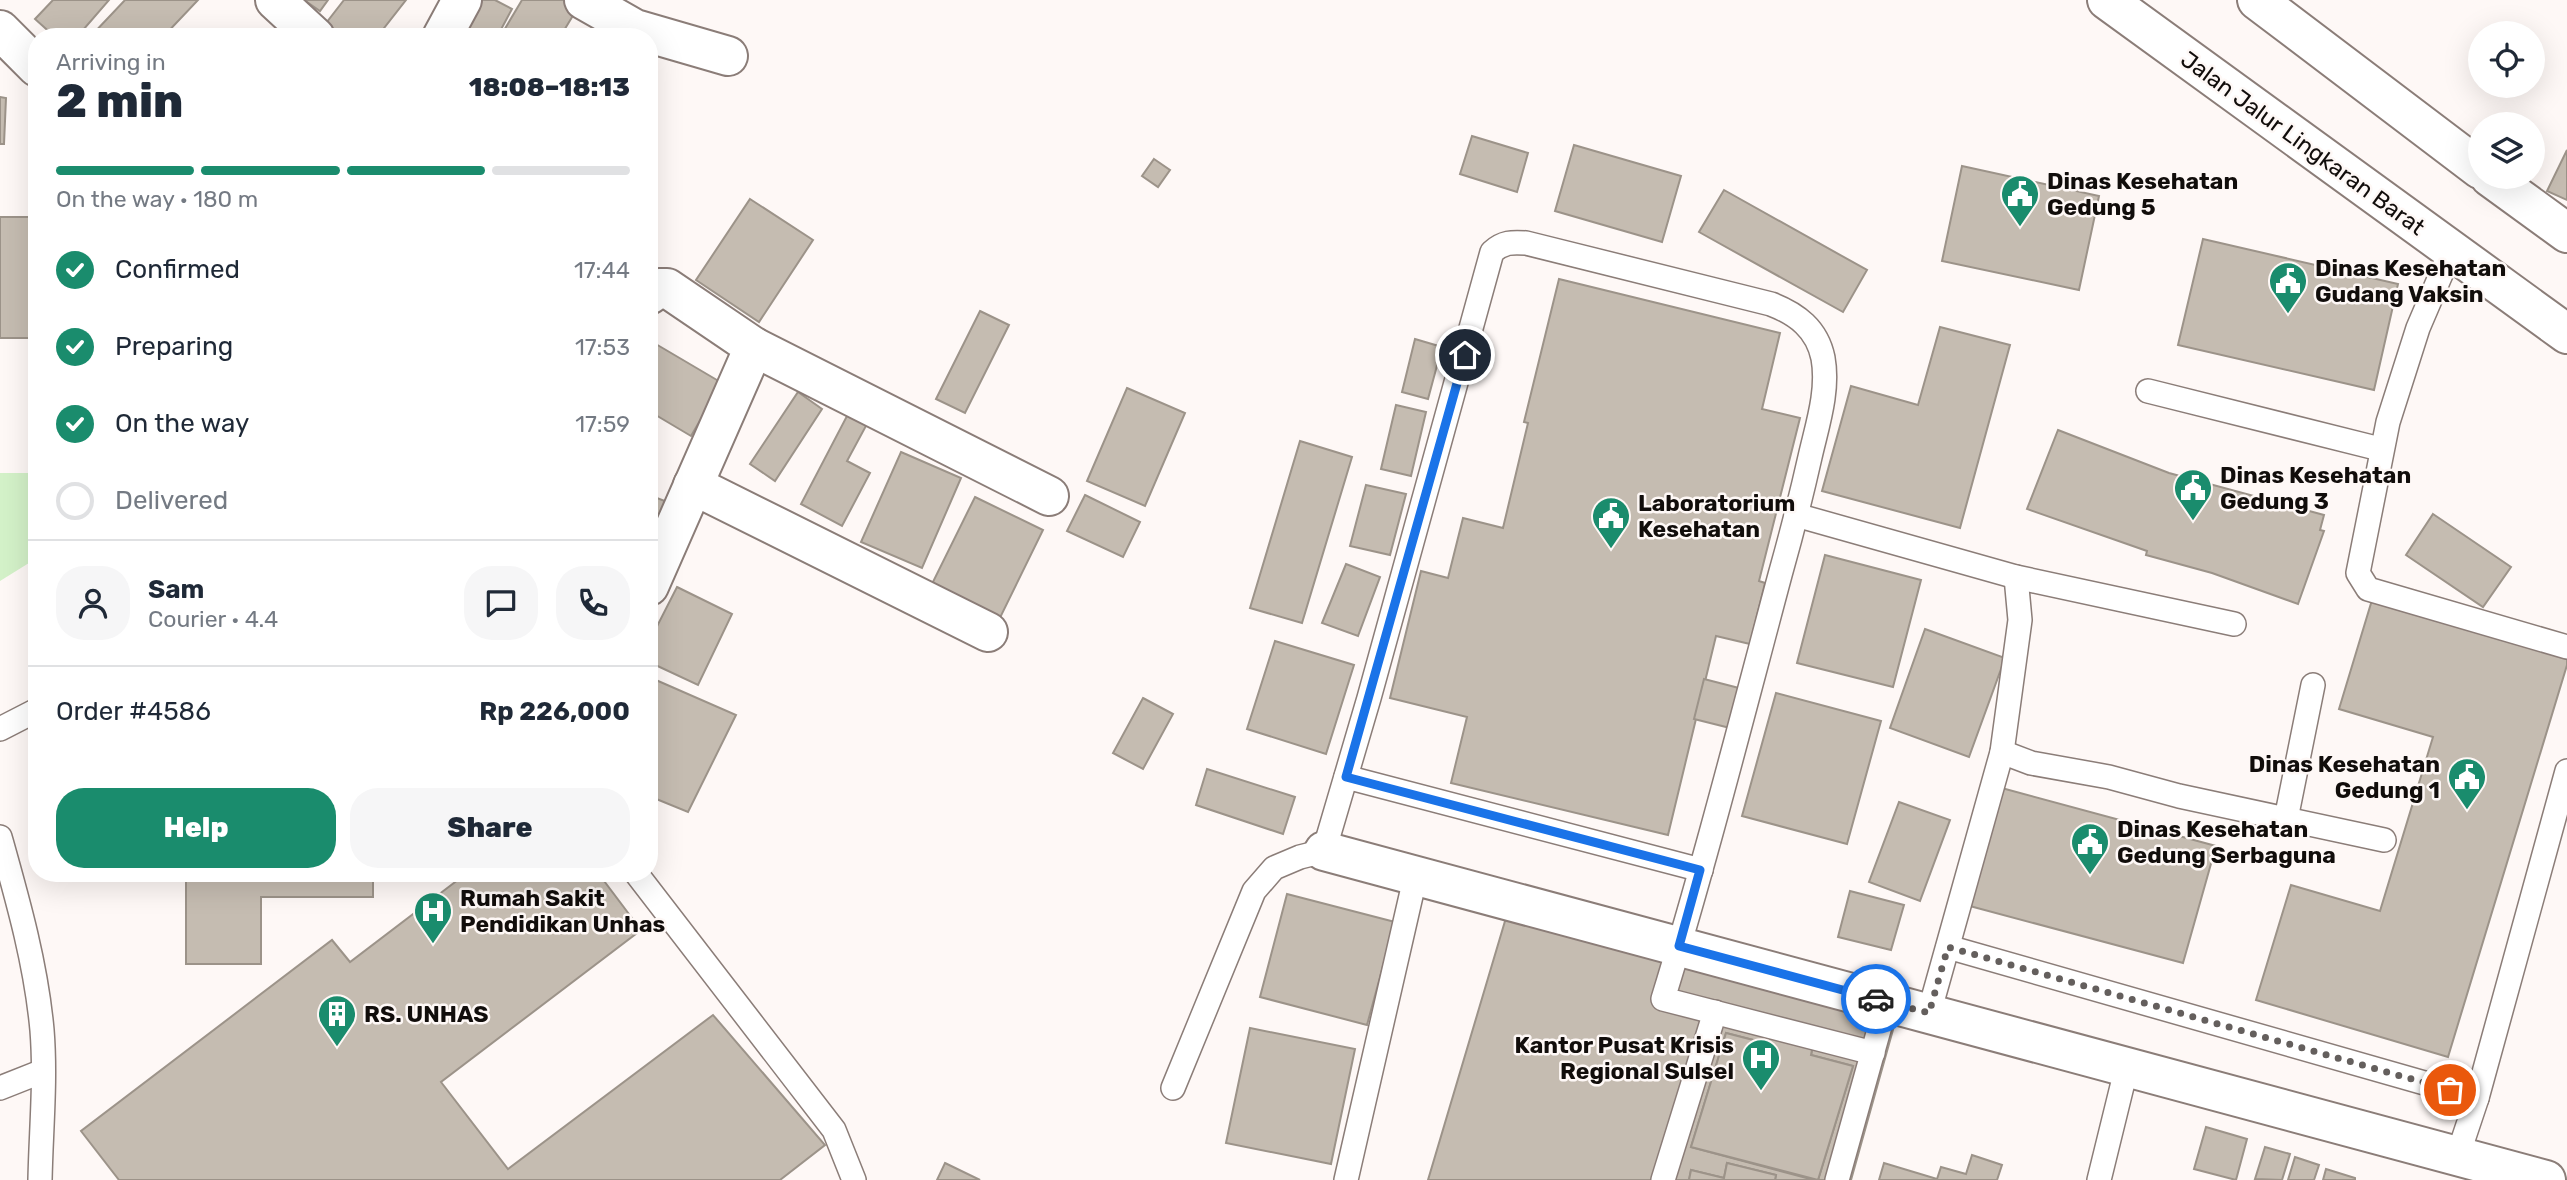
<!DOCTYPE html>
<html lang="en">
<head>
<meta charset="utf-8">
<style>
	body { margin:0; font-family:Rubik,sans-serif; background:#f6f6f7; color:#1f2937; height:100vh; display:flex; flex-direction:column; font-size:26px; white-space:nowrap }
	* { box-sizing:border-box; margin:0 }
	p { font-size:23px; color:#747a83 }
	.icon { flex:none; width:38px; height:38px; fill:none; stroke:currentColor; stroke-width:2; stroke-linecap:round; stroke-linejoin:round }
	.map { position:relative; flex:1; overflow:hidden }
	.side { position:absolute; left:28px; top:28px; width:630px; height:854px; display:flex; flex-direction:column; background:#fff; border-radius:28px; box-shadow:0 7px 28px #0002 }
	.side>* { flex:none }
	.buttons { position:absolute; left:2468px; top:21px; display:grid; gap:14px }
	.buttons a { display:grid; place-items:center; width:77px; height:77px; border-radius:50%; background:#fff; box-shadow:0 7px 28px #0002; font-size:35px }
	.pin { position:absolute; display:grid; place-items:center; width:60px; height:60px; color:#fff; margin:-30px; border:4px solid #fff; border-radius:50%; box-shadow:0 2px 7px #0007 }
	.courier { position:absolute; display:grid; place-items:center; width:70px; height:70px; margin:-35px; border:5px solid #1a73e8; border-radius:50%; background:#fff; color:#222; box-shadow:0 2px 9px #0007 }
	.headline em { font-style:normal; font-weight:800 }
	.headline div { display:flex; flex-direction:column-reverse }
	.headline { display:flex; align-items:center; justify-content:space-between; height:119px; padding:0 28px }
	h1 { font-size:46px; font-weight:800; line-height:52px }
	.bar { display:grid; grid-template-columns:repeat(4,1fr); gap:10px 7px; align-content:center; height:84px; padding:0 28px }
	.bar i { height:9px; border-radius:5px; background:#e0e1e3 }
	.bar .active { background:#1a8c6d }
	.bar p { grid-column:span 4 }
	.line { display:flex; align-items:center; gap:18px; padding:0 28px; border-top:2px solid #e0e1e3 }
	.line div { flex:1 }
	.round { display:grid; place-items:center; flex:none; width:74px; height:74px; border-radius:28px; background:#f6f6f7 }
	ol { padding:0 28px; list-style:none }
	li { display:flex; align-items:center; gap:21px; height:77px }
	li p { margin-inline-start:auto }
	li .icon { padding:7px; border-radius:50%; background:#1a8c6d; color:#fff; stroke-width:4 }
	li:last-child { color:#747a83 }
	li i { width:38px; height:38px; border:4px solid #e0e1e3; border-radius:50% }
	.primary-button { display:flex; gap:14px; margin-top:auto; padding:14px 28px }
	.primary-button a { flex:1; height:80px; border-radius:28px; background:#1a8c6d; color:#fff; font-size:28px; font-weight:800; line-height:80px; text-align:center }
	.primary-button a+a { background:#f6f6f7; color:#1f2937 }
	.map>svg:first-child { display:block }
	.green { fill:#d3f1c8 }
	.building { fill:#c5bcb1; stroke:#9c9389; stroke-width:2 }
	.lines { fill:none; stroke-linecap:round; stroke-linejoin:round }
	.service-casing { stroke:#8b7d78; stroke-width:26 }
	.minor-casing { stroke:#8b7d78; stroke-width:42 }
	.primary-casing { stroke:#8b7d78; stroke-width:42 }
	.service { stroke:#fff; stroke-width:23 }
	.minor { stroke:#fff; stroke-width:38 }
	.primary { stroke:#fff; stroke-width:38 }
	.done { stroke:#645f5d; stroke-width:7; stroke-dasharray:0 12.6 }
	.route { stroke:#1a73e8; stroke-width:9 }
	.labels { text-anchor:middle; dominant-baseline:central; stroke-width:5; stroke-linejoin:round; paint-order:stroke }
	.street-label { font-size:23px; fill:#110d0b; stroke:#fef8f6 }
	.poi-label { font-size:23px; font-weight:bold; fill:#110d0b; stroke:#fef8f6; text-anchor:start }
</style>
</head>
<body>
<div class="map">
<svg width="2567" height="1180" viewBox="0 0 2567 1180">
	<rect width="100%" height="100%" fill="#fef8f6"/>
	<!-- green -->
	<polygon class="green" points="37,453 37,558 0,581 0,473 34,473"/>
	<!-- building -->
	<g class="building">
		<polygon points="53,0 109,0 77,37 55,37 35,19"/>
		<polygon points="125,0 198,0 163,37 90,37"/>
		<polygon points="304,0 328,0 320,11"/>
		<polygon points="344,0 406,0 377,37 336,37 323,27"/>
		<polygon points="470,0 495,0 512,9 497,37 455,37"/>
		<polygon points="522,0 572,0 580,4 560,37 500,37"/>
		<polygon points="0,97 6,98 4,144 0,144"/>
		<polygon points="1472,136 1528,153 1517,192 1460,174"/>
		<polygon points="1574,145 1681,176 1662,242 1555,211"/>
		<polygon points="2567,150 2567,200 2547,191"/>
		<polygon points="1154,159 1170,170 1158,187 1142,176"/>
		<polygon points="1962,166 2099,196 2079,290 1942,261"/>
		<polygon points="1724,190 1867,270 1843,312 1699,232"/>
		<polygon points="750,199 813,240 759,322 696,280"/>
		<polygon points="0,217 37,217 37,263 31,263 29,338 0,338"/>
		<polygon points="2203,239 2398,284 2374,390 2178,345"/>
		<polygon points="1559,279 1780,333 1762,409 1800,418 1759,581 1765,583 1750,644 1716,636 1668,835 1451,783 1467,717 1390,698 1421,571 1448,578 1463,518 1503,528 1528,423 1524,422"/>
		<polygon points="980,311 1009,325 965,413 936,399"/>
		<polygon points="1940,327 2010,345 1960,528 1822,491 1851,386 1918,405"/>
		<polygon points="1415,339 1442,347 1428,399 1402,392"/>
		<polygon points="649,340 722,383 691,436 649,411"/>
		<polygon points="1127,388 1185,413 1145,506 1087,481"/>
		<polygon points="798,392 822,409 775,481 750,464"/>
		<polygon points="1396,405 1426,412 1411,476 1381,469"/>
		<polygon points="848,414 867,424 847,461 870,473 842,526 801,504"/>
		<polygon points="2058,430 2169,473 2324,515 2320,530 2324,531 2298,604 2212,573 2146,555 2147,551 2027,509"/>
		<polygon points="1300,441 1352,457 1302,623 1250,608"/>
		<polygon points="901,452 961,478 922,568 861,542"/>
		<polygon points="1366,485 1406,494 1390,555 1350,546"/>
		<polygon points="649,495 678,506 667,534 649,527"/>
		<polygon points="1085,495 1140,522 1123,557 1067,531"/>
		<polygon points="975,497 1043,530 994,630 926,596"/>
		<polygon points="2433,514 2511,567 2483,607 2406,555"/>
		<polygon points="1825,555 1921,580 1893,687 1797,663"/>
		<polygon points="1346,564 1380,577 1358,636 1322,623"/>
		<polygon points="677,587 732,614 698,685 649,662 649,642"/>
		<polygon points="2372,600 2567,658 2567,665 2448,1057 2256,1000 2291,885 2380,911 2433,737 2339,709"/>
		<polygon points="1925,629 2005,658 1969,757 1890,728"/>
		<polygon points="1275,641 1354,665 1326,754 1247,729"/>
		<polygon points="649,677 736,715 688,812 649,796"/>
		<polygon points="1704,679 1739,688 1730,728 1694,719"/>
		<polygon points="1776,693 1881,721 1847,844 1742,816"/>
		<polygon points="1143,698 1173,714 1143,769 1113,753"/>
		<polygon points="1207,769 1295,797 1283,834 1196,805"/>
		<polygon points="1998,787 2216,846 2183,963 1966,905"/>
		<polygon points="1899,802 1950,820 1920,901 1869,882"/>
		<polygon points="186,873 373,873 373,897 261,897 261,964 186,964"/>
		<polygon points="467,873 598,873 641,930 441,1082 508,1169 713,1015 825,1145 780,1180 119,1180 81,1131 332,940 350,962"/>
		<polygon points="1850,891 1904,905 1891,950 1838,937"/>
		<polygon points="1287,894 1395,922 1367,1025 1260,997"/>
		<polygon points="1508,911 1896,1019 1851,1180 1818,1180 1853,1066 1811,1055 1813,1045 1768,1034 1765,1043 1726,1033 1691,1147 1814,1180 1775,1180 1776,1175 1727,1163 1724,1178 1691,1170 1689,1180 1428,1180"/>
		<polygon points="1250,1028 1355,1049 1331,1164 1226,1143"/>
		<polygon points="1726,1033 1765,1043 1768,1034 1813,1045 1811,1055 1853,1066 1818,1180 1691,1147"/>
		<polygon points="2206,1127 2247,1139 2236,1180 2194,1169"/>
		<polygon points="2265,1147 2290,1154 2282,1180 2255,1179"/>
		<polygon points="1972,1155 2002,1165 1997,1180 1879,1180 1884,1163 1937,1179 1941,1167 1966,1174"/>
		<polygon points="2295,1157 2319,1165 2314,1180 2288,1180"/>
		<polygon points="945,1163 980,1180 937,1180"/>
		<polygon points="1727,1163 1776,1175 1775,1180 1689,1180 1691,1170 1724,1178"/>
		<polygon points="2326,1169 2355,1178 2355,1180 2323,1180"/>
	</g>
	<g class="lines">
		<defs>
			<g id="service">
				<polyline points="2451,251 2418,328 2388,422 2358,573 2368,589 2567,647"/>
				<polyline points="2148,391 2380,449"/>
				<polyline points="1796,515 2016,577 2234,624"/>
				<polyline points="0,729 37,710"/>
				<polyline points="2002,752 2031,763 2109,777 2179,796 2384,840"/>
				<polyline points="1346,777 1701,870"/>
				<polyline points="2286,819 2313,685"/>
				<path d="M0,837C18,901 36,964 42,1030C46,1080 41,1130 40,1180"/>
				<polyline points="636,873 834,1130 854,1180"/>
				<polyline points="1948,947 2477,1098"/>
				<polyline points="1929,1013 2002,752 2020,620 2016,577"/>
				<polyline points="0,1088 43,1071"/>
				<path d="M1173,1088L1254,891L1274,868L1300,857L1324,851L1369,698L1492,252C1503,242 1512,242 1526,243L1771,304C1797,314 1817,329 1823,358C1829,391 1817,426 1810,457C1801,497 1791,536 1780,575C1742,717 1706,859 1663,999L1873,1053"/>
				<polyline points="2458,1155 2477,1098 2567,771"/>
				<polyline points="1346,1180 1416,874"/>
				<polyline points="1663,1180 1715,1012"/>
				<polyline points="1837,1180 1887,1001"/>
				<polyline points="2099,1180 2127,1066"/>
			</g>
			<g id="minor">
				<polyline points="275,0 315,37"/>
				<polyline points="584,0 635,29 728,56"/>
				<polyline points="0,30 37,67"/>
				<polyline points="442,37 462,0"/>
				<polyline points="649,295 659,288 667,288 754,347 649,586"/>
				<polyline points="754,347 1049,496"/>
				<polyline points="693,485 988,632"/>
				<polyline points="1324,851 2546,1180"/>
			</g>
			<g id="primary">
				<polyline points="2107,0 2567,334"/>
				<polyline points="2257,0 2480,169"/>
				<polyline points="2490,177 2567,233"/>
			</g>
		</defs>
		<!-- service casing -->
		<use href="#service" class="service-casing"/>
		<!-- minor casing -->
		<use href="#minor" class="minor-casing"/>
		<!-- primary casing -->
		<use href="#primary" class="primary-casing"/>
		<!-- service -->
		<use href="#service" class="service"/>
		<!-- minor -->
		<use href="#minor" class="minor"/>
		<!-- primary -->
		<use href="#primary" class="primary"/>
	</g>
	<g class="lines">
		<!-- done -->
		<polyline class="done" points="1876,999 1929,1013 1948,947 2450,1090"/>
		<!-- route -->
		<polyline class="route" points="1465,355 1346,777 1700,870 1679,946 1876,999"/>
	</g>
	<!-- icons -->
	<defs>
		<symbol id="civic-pin" viewBox="-11 -11 22 30"><path d="M0 17L-7.5 6A9.5 9.5 0 1 1 7.5 6Z" fill="#1a8c6d" stroke="#fef8f6"/><path d="M-.6-6.5H3V-4.5H.6V-3L4-1V1h2V6H-6V1h2V-1L-.6-3ZM-1.2 2.5V6h2.4V2.5Z" fill="#fff"/></symbol>
		<symbol id="hospital-pin" viewBox="-11 -11 22 30"><path d="M0 17L-7.5 6A9.5 9.5 0 1 1 7.5 6Z" fill="#1a8c6d" stroke="#fef8f6"/><path d="M-5-5h3v3.5h4V-5h3V5h-3V1.5h-4V5h-3Z" fill="#fff"/></symbol>
		<symbol id="building-pin" viewBox="-11 -11 22 30"><path d="M0 17L-7.5 6A9.5 9.5 0 1 1 7.5 6Z" fill="#1a8c6d" stroke="#fef8f6"/><path d="M-4-6H4V6H1V3H-1V6H-4ZM-2.5-4.3h1.7v1.8h-1.7ZM.8-4.3h1.7v1.8H.8ZM-2.5-1h1.7V.8h-1.7ZM.8-1h1.7V.8H.8Z" fill="#fff"/></symbol>
	</defs>
	<g fill-rule="evenodd">
		<use href="#civic-pin" x="1998" y="172" width="44" height="60"/>
		<use href="#civic-pin" x="2266" y="259" width="44" height="60"/>
		<use href="#civic-pin" x="2171" y="466" width="44" height="60"/>
		<use href="#civic-pin" x="1589" y="494" width="44" height="60"/>
		<use href="#civic-pin" x="2445" y="755" width="44" height="60"/>
		<use href="#civic-pin" x="2068" y="820" width="44" height="60"/>
		<use href="#hospital-pin" x="411" y="889" width="44" height="60"/>
		<use href="#building-pin" x="315" y="992" width="44" height="60"/>
		<use href="#hospital-pin" x="1739" y="1036" width="44" height="60"/>
	</g>
	<g class="labels">
		<!-- street labels -->
		<g class="street-label">
			<text transform="translate(2303 143) rotate(36)">Jalan Jalur Lingkaran Barat</text>
		</g>
		<!-- poi labels -->
		<g class="poi-label">
			<text x="2047" y="181">Dinas Kesehatan<tspan x="2047" dy="26">Gedung 5</tspan></text>
			<text x="2315" y="268">Dinas Kesehatan<tspan x="2315" dy="26">Gudang Vaksin</tspan></text>
			<text x="2220" y="475">Dinas Kesehatan<tspan x="2220" dy="26">Gedung 3</tspan></text>
			<text x="1638" y="503">Laboratorium<tspan x="1638" dy="26">Kesehatan</tspan></text>
			<text x="2440" y="764" text-anchor="end">Dinas Kesehatan<tspan x="2440" dy="26">Gedung 1</tspan></text>
			<text x="2117" y="829">Dinas Kesehatan<tspan x="2117" dy="26">Gedung Serbaguna</tspan></text>
			<text x="460" y="898">Rumah Sakit<tspan x="460" dy="26">Pendidikan Unhas</tspan></text>
			<text x="364" y="1014">RS. UNHAS</text>
			<text x="1734" y="1045" text-anchor="end">Kantor Pusat Krisis<tspan x="1734" dy="26">Regional Sulsel</tspan></text>
		</g>
	</g>
</svg>
<div class="buttons">
<a><svg class="icon" aria-label="locate" viewBox="0 0 24 24"><circle cx="12" cy="12" r="6"/><path d="M12 2v4M12 18v4M2 12h4M18 12h4"/></svg></a>
<a><svg class="icon" aria-label="layers" viewBox="0 0 24 24"><path d="M12 4l9 5-9 5-9-5zM3 14l9 5 9-5"/></svg></a>
</div>
<div class="pin" style="left:2450px;top:1090px;background:#ea580c"><svg class="icon" aria-label="bag" viewBox="0 0 24 24"><path d="M5 8h14l-1 12H6zM9 8a3 3 0 0 1 6 0"/></svg></div>
<div class="pin" style="left:1465px;top:355px;background:#1f2937"><svg class="icon" aria-label="home" viewBox="0 0 24 24"><path d="M3 11l9-7 9 7M6 9v11h12V9"/></svg></div>
<div class="courier" style="left:1876px;top:999px"><svg class="icon" aria-label="car" viewBox="0 0 24 24"><path d="M5 17H2v-5l4-1 3-4h7l3 4 3 1v5h-3M9 17h6M6 11h13"/><circle cx="7" cy="17" r="2"/><circle cx="17" cy="17" r="2"/></svg></div>
<section class="side">
<div class="headline"><div><h1>2 min</h1><p>Arriving in</p></div><em>18:08–18:13</em></div>
<div class="bar"><i class="active"></i><i class="active"></i><i class="active"></i><i></i><p>On the way · 180 m</p></div>
<ol>
<li><svg class="icon" aria-label="check" viewBox="0 0 24 24"><path d="M5 12l5 5 9-10"/></svg>Confirmed<p>17:44</p></li>
<li><svg class="icon" aria-label="check" viewBox="0 0 24 24"><path d="M5 12l5 5 9-10"/></svg>Preparing<p>17:53</p></li>
<li><svg class="icon" aria-label="check" viewBox="0 0 24 24"><path d="M5 12l5 5 9-10"/></svg>On the way<p>17:59</p></li>
<li><i></i>Delivered</li>
</ol>
<div class="line" style="height:126px"><a class="round"><svg class="icon" aria-label="person" viewBox="0 0 24 24"><circle cx="12" cy="8" r="4"/><path d="M4 21q1-7 8-7t8 7"/></svg></a><div><b>Sam</b><p>Courier · 4.4</p></div><a class="round"><svg class="icon" aria-label="chat" viewBox="0 0 24 24"><path d="M4 5h16v11H9l-5 4z"/></svg></a><a class="round"><svg class="icon" aria-label="phone" viewBox="0 0 24 24"><path d="M5 4h4l2 5-3 2q2 4 5 5l2-3 5 2v4C11 20 4 13 5 4z"/></svg></a></div>
<div class="line" style="height:91px"><div>Order #4586</div><b>Rp 226,000</b></div>
<div class="primary-button"><a>Help</a><a>Share</a></div>
</section>
</div>
</body>
</html>
